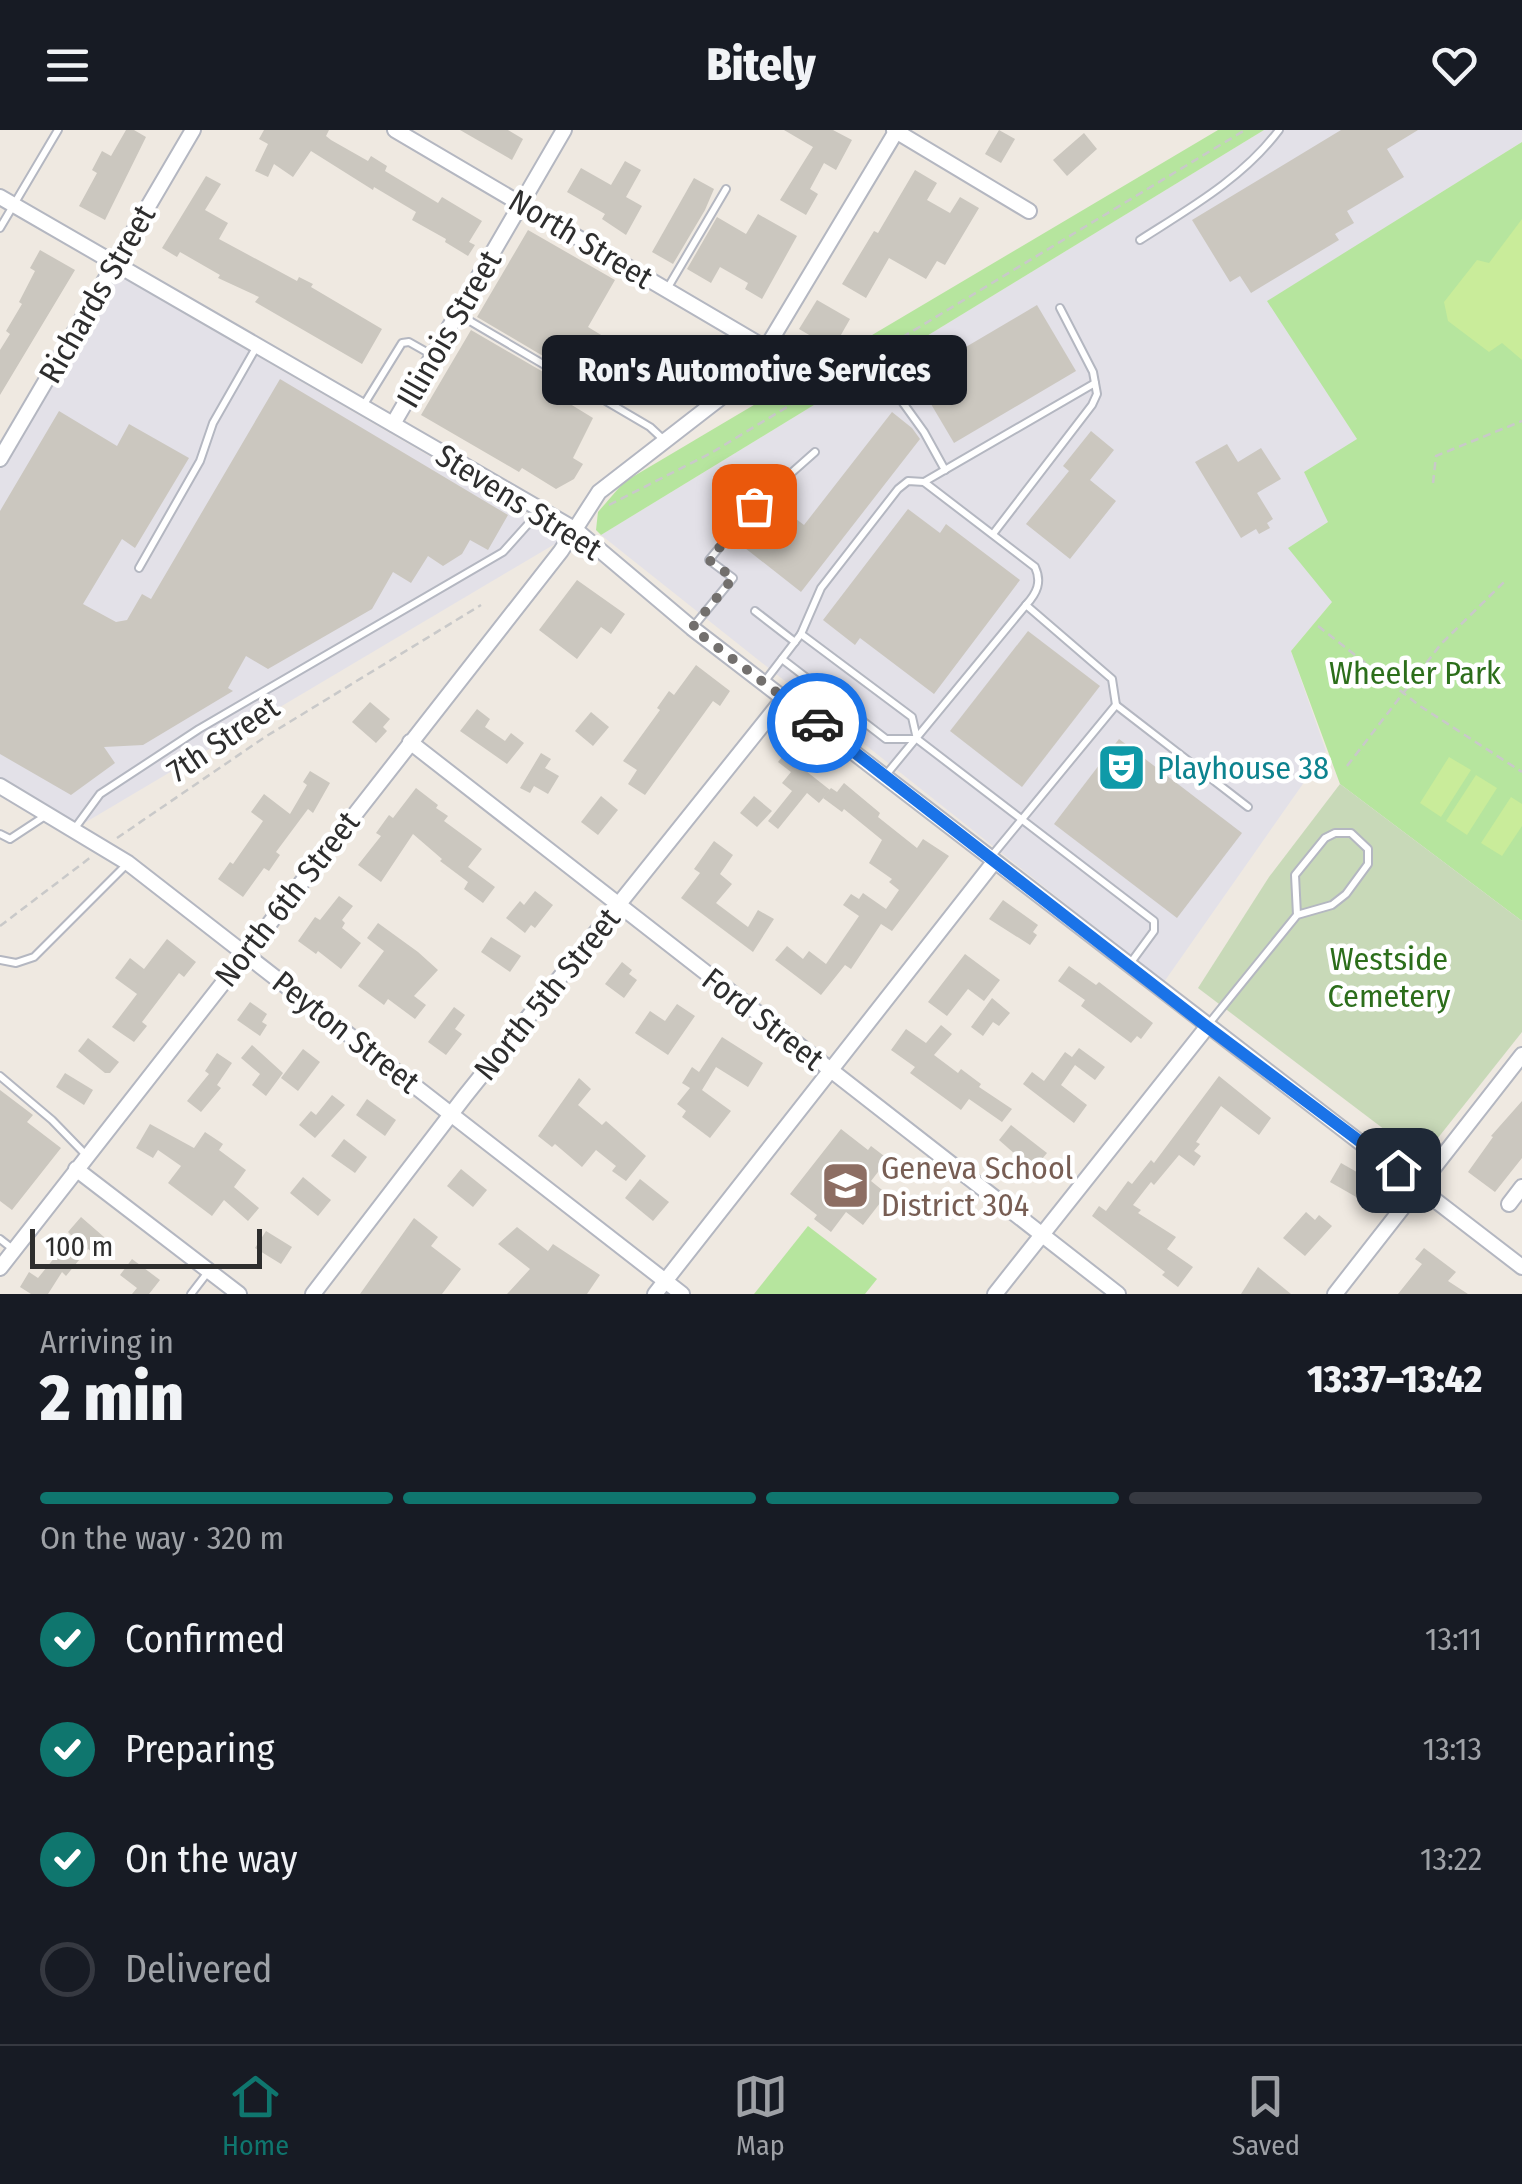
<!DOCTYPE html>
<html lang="en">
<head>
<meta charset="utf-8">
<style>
	body { margin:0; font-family:"Fira Sans Condensed",sans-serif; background:#242831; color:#f1f3f6; height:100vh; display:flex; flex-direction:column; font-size:38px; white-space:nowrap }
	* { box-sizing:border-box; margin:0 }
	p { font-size:32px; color:#9ea1a6 }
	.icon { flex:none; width:55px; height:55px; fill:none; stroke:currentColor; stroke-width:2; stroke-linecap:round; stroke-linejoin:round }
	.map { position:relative; height:1164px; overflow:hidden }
	.sheet { display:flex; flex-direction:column; background:#171b24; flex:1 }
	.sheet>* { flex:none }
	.scale { position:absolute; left:30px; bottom:25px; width:232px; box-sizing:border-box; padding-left:10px; border:5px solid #2e2e2e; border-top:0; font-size:28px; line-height:35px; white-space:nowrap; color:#2e2e2e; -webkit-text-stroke:8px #fff; paint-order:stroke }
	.pin { position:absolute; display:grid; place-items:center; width:85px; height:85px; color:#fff; margin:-42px; border-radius:20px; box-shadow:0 5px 15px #0006 }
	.courier { position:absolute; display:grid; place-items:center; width:100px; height:100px; margin:-50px; border:8px solid #1a73e8; border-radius:50%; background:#fff; color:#222; box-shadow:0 2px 12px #0007 }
	.bubble { position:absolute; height:70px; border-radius:15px; background:#171b24; box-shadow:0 2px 8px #0004; font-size:32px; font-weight:800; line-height:70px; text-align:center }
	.overview em { font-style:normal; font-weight:800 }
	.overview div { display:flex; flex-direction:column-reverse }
	.overview { display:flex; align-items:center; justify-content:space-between; height:170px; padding:0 40px }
	h1 { font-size:65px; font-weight:800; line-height:75px }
	.bar { display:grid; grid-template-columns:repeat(4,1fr); gap:15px 10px; align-content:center; height:120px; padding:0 40px }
	.bar i { height:12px; border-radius:8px; background:#363941 }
	.bar .on { background:#0f766e }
	.bar p { grid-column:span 4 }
	ol { padding:0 40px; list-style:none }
	li { display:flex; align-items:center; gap:30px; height:110px }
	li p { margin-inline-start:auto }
	li .icon { padding:10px; border-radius:50%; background:#0f766e; color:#fff; stroke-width:4 }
	li:last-child { color:#9ea1a6 }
	li i { width:55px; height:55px; border:5px solid #363941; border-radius:50% }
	header { display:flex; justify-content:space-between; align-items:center; height:130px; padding:0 40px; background:#171b24; font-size:45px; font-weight:800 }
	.tab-bar { display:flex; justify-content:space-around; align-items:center; height:140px; border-top:2px solid #363941; background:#171b24; font-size:28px; color:#9ea1a6 }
	.tab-bar a { display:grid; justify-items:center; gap:5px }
	.tab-bar .on { color:#0f766e }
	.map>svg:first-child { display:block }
	.industrial { fill:#e3e1e8 }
	.green { fill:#b6e59e }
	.cemetery { fill:#c8d9b8 }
	.pitch { fill:#c9ec9a }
	.building { fill:#cbc7bf }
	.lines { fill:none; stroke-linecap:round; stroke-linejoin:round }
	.service-casing { stroke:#b4b7c1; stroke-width:10 }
	.minor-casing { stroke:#b4b7c1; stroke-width:18 }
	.path { stroke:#c9c9c9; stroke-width:2.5; stroke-dasharray:8 5; stroke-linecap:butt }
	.service { stroke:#fff; stroke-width:6 }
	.minor { stroke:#fff; stroke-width:14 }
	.done { stroke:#726f6d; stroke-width:10; stroke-dasharray:0 18 }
	.route { stroke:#1a73e8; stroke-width:12 }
	.labels { text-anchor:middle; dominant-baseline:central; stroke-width:9; stroke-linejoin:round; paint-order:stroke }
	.street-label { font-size:32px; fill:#2e2e2e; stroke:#fff }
	.park-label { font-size:32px; fill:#2c6e1b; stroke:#fff }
	.culture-label { font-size:32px; fill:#0d838f; stroke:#fff; text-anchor:start }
	.education-label { font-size:32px; fill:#785e54; stroke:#fff; text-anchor:start }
</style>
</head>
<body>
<header><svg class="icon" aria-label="menu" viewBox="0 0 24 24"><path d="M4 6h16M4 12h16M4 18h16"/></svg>Bitely<svg class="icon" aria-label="heart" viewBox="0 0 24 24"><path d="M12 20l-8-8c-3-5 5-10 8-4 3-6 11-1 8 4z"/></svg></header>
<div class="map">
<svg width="1522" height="1164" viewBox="0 0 1522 1164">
	<rect width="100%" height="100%" fill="#efe9e1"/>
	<!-- industrial -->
	<g class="industrial">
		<polygon points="1264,0 1522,0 1522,12 1268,171 1357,309 1328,392 1332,472 1291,521 1326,621 1164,852 601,405"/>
		<polygon points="116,144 546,394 565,408 81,695 0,648 0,339"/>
	</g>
	<!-- green -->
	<g class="green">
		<polygon points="1218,0 1264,0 601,405 596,400 598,382 624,352"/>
		<polygon points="1522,12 1522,791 1340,654 1291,521 1332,472 1288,418 1328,392 1304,342 1357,309 1267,171"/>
		<polygon points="808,1096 877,1149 865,1164 754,1164"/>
	</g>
	<!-- cemetery -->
	<polygon class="cemetery" points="1340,654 1522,791 1522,902 1422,1028 1198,858 1269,747"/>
	<!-- pitch -->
	<g class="pitch">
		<polygon points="1522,89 1522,230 1502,213 1489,222 1448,191 1444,172 1477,130 1489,133"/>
		<polygon points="1449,627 1471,640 1441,687 1420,673"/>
		<polygon points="1476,645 1497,658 1467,705 1446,691"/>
		<polygon points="1511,667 1522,674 1522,696 1502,726 1481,713"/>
	</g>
	<!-- building -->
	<g class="building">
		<polygon points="126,0 134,0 146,7 105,90 79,76 97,43 92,40 102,21 111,26"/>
		<polygon points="264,0 329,0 326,6 331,10 368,31 371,26 387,36 385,41 438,73 442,67 482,91 469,112 475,115 468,126 445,112 446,109 412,90 416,82 374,57 373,60 311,21 293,47 274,34 268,47 255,41 268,14 259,9"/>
		<polygon points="460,0 508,0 523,9 512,30"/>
		<polygon points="784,0 833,0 852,10 836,40 824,33 810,59 818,64 806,85 780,70 813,17"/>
		<polygon points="999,0 1015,9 1001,33 985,24"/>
		<polygon points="1341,0 1418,0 1387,19 1404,47 1347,81 1354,93 1335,104 1339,110 1251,163 1240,146 1230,152 1192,90"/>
		<polygon points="1084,3 1097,19 1067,46 1053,30"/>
		<polygon points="625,31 641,40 626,67 642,76 626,105 602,89 605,84 567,62 581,38 611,55"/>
		<polygon points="915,40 937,53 927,70 950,83 960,67 979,78 945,135 937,131 926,149 889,128 866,168 842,154 874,101 878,103"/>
		<polygon points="206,46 221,54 205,80 228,93 219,109 297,151 299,147 313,154 311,157 382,199 362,234 255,172 259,167 218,148 220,145 180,122 177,127 162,118"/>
		<polygon points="694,48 714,59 705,80 673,134 652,122"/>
		<polygon points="758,84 797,106 762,169 745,159 748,153 720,137 711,153 687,139 717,87 746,104"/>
		<polygon points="528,100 615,150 588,197 616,214 592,255 477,187"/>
		<polygon points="40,120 75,140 0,265 0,220 10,204 6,201 22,174 19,172 35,141 30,138"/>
		<polygon points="817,170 850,189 833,219 799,199"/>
		<polygon points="1037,175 1076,241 954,313 915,247"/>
		<polygon points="471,200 569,257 562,269 593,288 573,328 583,334 574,349 556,359 522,338 519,342 421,285"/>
		<polygon points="280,249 508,385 488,420 470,410 462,424 443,436 428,426 411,453 393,442 372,479 268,539 246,526 228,558 233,561 143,615 104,617 115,633 71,665 0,624 0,381 59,281 117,316 129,294 189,328 135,418 122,409 83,474 116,492 127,490 142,464 151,469"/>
		<polygon points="892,282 912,298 920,309 801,462 745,418 779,376 804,395"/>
		<polygon points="1091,301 1114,320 1090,350 1116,371 1070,429 1026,394 1069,341 1063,336"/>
		<polygon points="1227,314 1238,332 1261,318 1281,349 1257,363 1273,389 1267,393 1270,398 1259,404 1256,399 1241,408 1195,332"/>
		<polygon points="740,341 756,354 737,378 720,365"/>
		<polygon points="908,379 940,403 946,394 1020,450 934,564 860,508 855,515 823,490"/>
		<polygon points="577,450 625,484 611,504 601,497 577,529 539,500"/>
		<polygon points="1028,501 1100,556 1022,657 950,601"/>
		<polygon points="696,535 730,561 720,576 713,571 645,665 628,654 637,640 623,631 660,580 657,578 669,561 674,565"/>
		<polygon points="370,572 390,589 383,597 387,601 376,613 352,592"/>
		<polygon points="477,579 490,589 485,597 505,611 511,603 524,613 507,634 460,601"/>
		<polygon points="591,582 609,597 593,616 575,601"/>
		<polygon points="1119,609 1242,703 1177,788 1054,694"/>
		<polygon points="792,615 813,632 806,641 830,660 819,673 807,663 778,699 768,691 792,661 782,653 791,642 778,632"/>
		<polygon points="541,623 551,629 545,638 559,646 548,664 534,656 530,663 520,658"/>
		<polygon points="310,641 330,653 313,683 308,679 276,722 280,725 269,741 264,738 243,767 218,749 230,732 233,734 263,691 251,682 264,664 290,684 307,655 303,652"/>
		<polygon points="844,653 880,683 878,687 917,718 923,709 949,726 892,801 881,794 851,839 845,835 821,865 775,830 787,816 803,829 809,821 826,834 859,786 843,775 851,764 859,769 863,763 886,779 899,760 889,752 892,749 869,733 882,710 844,679 842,682 823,668 831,658 837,662"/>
		<polygon points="416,658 438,675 436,678 448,686 444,691 482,719 468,737 495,757 483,773 464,759 468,752 440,731 442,729 413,704 381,752 358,735 381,706 376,703 389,685 393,688"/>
		<polygon points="601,666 618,680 598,705 581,692"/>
		<polygon points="754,666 772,681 757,697 740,683"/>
		<polygon points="714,711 733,725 720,744 732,754 716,773 748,797 758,780 774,789 753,822 681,768 700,743 694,739"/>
		<polygon points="535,761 553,775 535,798 531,795 525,803 506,788 520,771 524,775"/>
		<polygon points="339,766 353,776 342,790 345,793 342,798 361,813 341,839 318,821 316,824 298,811 315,787 320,790"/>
		<polygon points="1003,770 1038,795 1033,802 1037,805 1030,815 989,789"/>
		<polygon points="378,793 418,822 438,840 414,866 426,875 415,889 388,869 384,875 358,856 384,821 367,808"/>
		<polygon points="491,807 521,826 510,842 481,822"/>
		<polygon points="167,809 196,832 184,847 179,843 142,892 147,896 134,912 112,897 137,864 115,848 130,828 144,839"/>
		<polygon points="965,824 1000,850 984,871 968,859 947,886 928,872"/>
		<polygon points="622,832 632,840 629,844 637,850 624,868 605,854"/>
		<polygon points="1069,836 1096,855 1099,852 1153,893 1141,909 1137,906 1131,913 1081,876 1085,870 1058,851"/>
		<polygon points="992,868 1010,883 999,896 993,892 983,906 971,897"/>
		<polygon points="250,872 267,884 262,892 267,895 260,906 237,890"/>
		<polygon points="677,874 695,886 668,925 635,903 650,881 665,891"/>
		<polygon points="454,877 465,885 455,899 462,904 446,925 428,912"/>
		<polygon points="941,895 952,904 934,925 958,943 961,939 981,954 979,957 1012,979 1002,992 969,969 961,980 910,943 915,937 891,920 906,899 926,913"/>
		<polygon points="722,907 763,933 748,957 716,937 702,960 731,981 710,1008 682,987 686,981 677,974 690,958 682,953 692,937 699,942"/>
		<polygon points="88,908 119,932 110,943 105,943 78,921"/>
		<polygon points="252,915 283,943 266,966 252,955 260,944 241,928"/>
		<polygon points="1079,918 1105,937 1095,950 1075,935 1061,955 1087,975 1074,993 1023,954 1032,942 1044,951 1065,922 1072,927"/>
		<polygon points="303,919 320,932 298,961 281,948"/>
		<polygon points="217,923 232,933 217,955 221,958 201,982 187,971 209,944 205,941"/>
		<polygon points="65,943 93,960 84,975 56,957"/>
		<polygon points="1219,946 1271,988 1259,1005 1221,976 1196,1012 1200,1014 1194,1021 1201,1026 1194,1036 1179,1025 1154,1055 1151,1052 1133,1075 1141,1080 1138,1083 1176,1107 1167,1119 1193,1137 1178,1157 1162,1145 1165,1142 1092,1086 1099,1076 1106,1081 1128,1051 1132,1054 1151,1030 1154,1033"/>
		<polygon points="579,948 591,959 578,975 602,995 606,991 646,1026 626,1051 612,1041 616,1036 596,1020 582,1037 555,1014 552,1017 538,1006"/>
		<polygon points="0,960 33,985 27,992 61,1018 12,1080 0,1071"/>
		<polygon points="332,965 345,975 315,1008 299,995 311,981 316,985"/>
		<polygon points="367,969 396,990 385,1006 356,985"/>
		<polygon points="1522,971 1522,1028 1495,1062 1468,1042 1493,1007 1491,1006"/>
		<polygon points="150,994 194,1018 205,1002 223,1014 219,1020 246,1040 234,1057 259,1078 248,1091 224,1070 212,1086 168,1053 181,1036 158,1020 153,1028 136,1018"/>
		<polygon points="1011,995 1047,1023 1033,1040 999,1010"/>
		<polygon points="841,999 868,1020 871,1016 888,1029 871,1051 887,1064 863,1095 846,1082 831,1102 814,1089 817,1085 790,1064"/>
		<polygon points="344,1009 367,1027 355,1043 331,1026"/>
		<polygon points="1341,1033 1369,1049 1358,1068 1330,1052"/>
		<polygon points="461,1039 487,1060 473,1077 447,1056"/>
		<polygon points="303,1047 331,1070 318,1086 290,1063"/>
		<polygon points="640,1049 669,1072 653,1091 625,1068"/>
		<polygon points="1306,1082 1315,1090 1319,1085 1332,1096 1305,1126 1283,1108"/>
		<polygon points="81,1087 104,1107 92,1122 88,1119 66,1146 62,1142 48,1164 31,1164 20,1157 29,1142 38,1148 72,1106 68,1102"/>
		<polygon points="414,1088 438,1107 431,1116 461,1139 442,1164 360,1164"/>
		<polygon points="517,1097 548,1121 553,1114 600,1145 587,1164 507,1164 530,1139 498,1114"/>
		<polygon points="266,1101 292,1117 281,1134 255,1118"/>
		<polygon points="1424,1118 1456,1142 1448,1151 1468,1164 1398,1164 1422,1134 1415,1129"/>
		<polygon points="132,1129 160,1150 149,1164 132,1164 137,1158 120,1145"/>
		<polygon points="1258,1137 1291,1164 1241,1164"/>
	</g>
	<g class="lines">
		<defs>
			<g id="service">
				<polyline points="0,98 58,0"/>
				<path d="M1140,110C1190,78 1243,48 1279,0"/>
				<polyline points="667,159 726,59"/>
				<polyline points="1060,178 1093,242 1095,253"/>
				<polyline points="458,184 650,297 665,311"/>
				<polyline points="893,259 924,302 945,340"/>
				<polyline points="363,276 402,213 409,212 432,225"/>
				<polyline points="924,352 1095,253 1097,264 1092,275 993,404"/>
				<polyline points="139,438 200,331 213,293 257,216"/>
				<polyline points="755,481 795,512"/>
				<polyline points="693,497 733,448 709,430 754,376 815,322"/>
				<polyline points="801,504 912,587 917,609 1154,791 1154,801 1129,835"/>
				<polyline points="782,529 886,609 917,609"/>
				<path d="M765,551L801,504L821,458L898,359L908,351L924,352L1035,437C1042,452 1037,463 1026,475"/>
				<polyline points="885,646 1026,475 1112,549 1116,575"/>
				<polyline points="75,698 100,664 199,599 503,422 529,393"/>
				<polyline points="0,704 10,709 45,686"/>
				<polyline points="990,728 1116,575 1248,677"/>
				<polyline points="0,830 16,833 34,827 127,734"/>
				<polyline points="1207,896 1297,785 1332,775 1346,764 1368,734 1368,719 1351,703 1335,703 1325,708 1295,745 1297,785"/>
				<polyline points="0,946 52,990 86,1025"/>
				<polyline points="0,1109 14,1120"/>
				<polyline points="191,1164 208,1142"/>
			</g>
			<g id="minor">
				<polyline points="395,0 767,219"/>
				<polyline points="894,0 1029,81"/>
				<polyline points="0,67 576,400 692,498 1522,1137"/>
				<polyline points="393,294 564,0"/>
				<polyline points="0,329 193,0"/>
				<polyline points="410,612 1118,1164"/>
				<polyline points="0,656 128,733 682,1164"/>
				<polyline points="76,1039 239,1164"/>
				<polyline points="1509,1074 1522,1057"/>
				<polyline points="0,1138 561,421 599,362 750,245 897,0"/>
				<polyline points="313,1164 465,966 784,568"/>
				<polyline points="655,1164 994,732"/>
				<polyline points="995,1164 1207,897"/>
				<polyline points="1335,1164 1522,925"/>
			</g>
		</defs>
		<!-- service casing -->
		<use href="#service" class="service-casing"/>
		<!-- minor casing -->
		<use href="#minor" class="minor-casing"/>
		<!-- path -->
		<g class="path">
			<polyline points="1433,353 1436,326 1522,291"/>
			<polyline points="609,375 711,323 1245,0"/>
			<polyline points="1318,496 1420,576 1522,642"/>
			<polyline points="1347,636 1441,514 1504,452"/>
			<polyline points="117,708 265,607 481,475"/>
			<polyline points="0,796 91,727"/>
		</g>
		<!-- service -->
		<use href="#service" class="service"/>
		<!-- minor -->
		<use href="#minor" class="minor"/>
	</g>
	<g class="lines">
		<!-- done -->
		<polyline class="done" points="754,376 709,430 733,448 692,498 817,593"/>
		<!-- route -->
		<polyline class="route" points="817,593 1206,896 1398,1040"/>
	</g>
	<!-- icons -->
	<defs>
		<symbol id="theatre-square" viewBox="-11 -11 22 22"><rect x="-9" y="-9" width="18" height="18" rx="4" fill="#0f9aa8" stroke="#fff"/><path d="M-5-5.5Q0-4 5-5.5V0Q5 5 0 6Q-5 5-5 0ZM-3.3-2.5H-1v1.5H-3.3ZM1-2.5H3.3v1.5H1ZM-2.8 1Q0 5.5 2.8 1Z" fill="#fff"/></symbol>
		<symbol id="school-square" viewBox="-11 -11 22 22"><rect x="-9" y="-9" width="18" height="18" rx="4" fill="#8d6e63" stroke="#fff"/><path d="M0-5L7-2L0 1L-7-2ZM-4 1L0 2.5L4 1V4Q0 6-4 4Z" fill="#fff"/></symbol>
	</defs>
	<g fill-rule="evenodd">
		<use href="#theatre-square" x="1094" y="610" width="55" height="55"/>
		<use href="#school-square" x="818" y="1028" width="55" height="55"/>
	</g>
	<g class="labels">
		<!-- street labels -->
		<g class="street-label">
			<text transform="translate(581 109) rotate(31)">North Street</text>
			<text transform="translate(97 164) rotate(-60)">Richards Street</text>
			<text transform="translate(449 199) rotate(-60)">Illinois Street</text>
			<text transform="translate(519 372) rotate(32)">Stevens Street</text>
			<text transform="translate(223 609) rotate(-34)">7th Street</text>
			<text transform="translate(287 769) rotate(-52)">North 6th Street</text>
			<text transform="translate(547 864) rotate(-51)">North 5th Street</text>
			<text transform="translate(763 889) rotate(38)">Ford Street</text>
			<text transform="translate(346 902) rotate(38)">Peyton Street</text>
		</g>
		<!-- park labels -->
		<g class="park-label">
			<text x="1415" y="543">Wheeler Park</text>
			<text x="1389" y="829">Westside<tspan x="1389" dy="37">Cemetery</tspan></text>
		</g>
		<!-- culture labels -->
		<g class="culture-label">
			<text x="1157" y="638">Playhouse 38</text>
		</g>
		<!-- education labels -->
		<g class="education-label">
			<text x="881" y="1038">Geneva School<tspan x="881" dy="37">District 304</tspan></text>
		</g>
	</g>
</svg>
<div class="scale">100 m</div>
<div class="pin" style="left:754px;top:376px;background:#ea580c"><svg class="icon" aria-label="bag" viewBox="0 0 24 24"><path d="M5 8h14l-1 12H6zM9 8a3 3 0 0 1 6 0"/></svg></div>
<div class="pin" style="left:1398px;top:1040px;background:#1f2937"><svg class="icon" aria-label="home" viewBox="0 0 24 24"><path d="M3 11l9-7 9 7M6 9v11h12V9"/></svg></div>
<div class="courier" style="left:817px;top:593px"><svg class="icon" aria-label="car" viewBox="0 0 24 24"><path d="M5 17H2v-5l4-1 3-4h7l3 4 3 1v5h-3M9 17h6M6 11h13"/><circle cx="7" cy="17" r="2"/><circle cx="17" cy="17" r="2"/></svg></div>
<div class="bubble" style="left:542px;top:205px;width:425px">Ron's Automotive Services</div>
</div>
<section class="sheet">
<div class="overview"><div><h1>2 min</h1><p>Arriving in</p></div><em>13:37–13:42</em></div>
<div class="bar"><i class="on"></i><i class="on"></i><i class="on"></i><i></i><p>On the way · 320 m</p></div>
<ol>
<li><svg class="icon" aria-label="check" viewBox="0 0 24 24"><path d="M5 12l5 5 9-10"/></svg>Confirmed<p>13:11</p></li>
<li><svg class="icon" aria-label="check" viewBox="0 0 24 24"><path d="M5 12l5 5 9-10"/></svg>Preparing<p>13:13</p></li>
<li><svg class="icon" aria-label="check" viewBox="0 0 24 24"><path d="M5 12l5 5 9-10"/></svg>On the way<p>13:22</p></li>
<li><i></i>Delivered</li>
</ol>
</section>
<nav class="tab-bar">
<a class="on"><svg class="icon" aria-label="home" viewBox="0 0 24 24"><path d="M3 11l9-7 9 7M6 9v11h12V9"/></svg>Home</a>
<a><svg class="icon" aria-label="map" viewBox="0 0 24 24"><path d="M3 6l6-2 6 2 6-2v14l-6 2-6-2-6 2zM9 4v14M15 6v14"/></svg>Map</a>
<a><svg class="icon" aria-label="saved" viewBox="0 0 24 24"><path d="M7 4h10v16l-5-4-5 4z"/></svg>Saved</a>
</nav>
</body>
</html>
